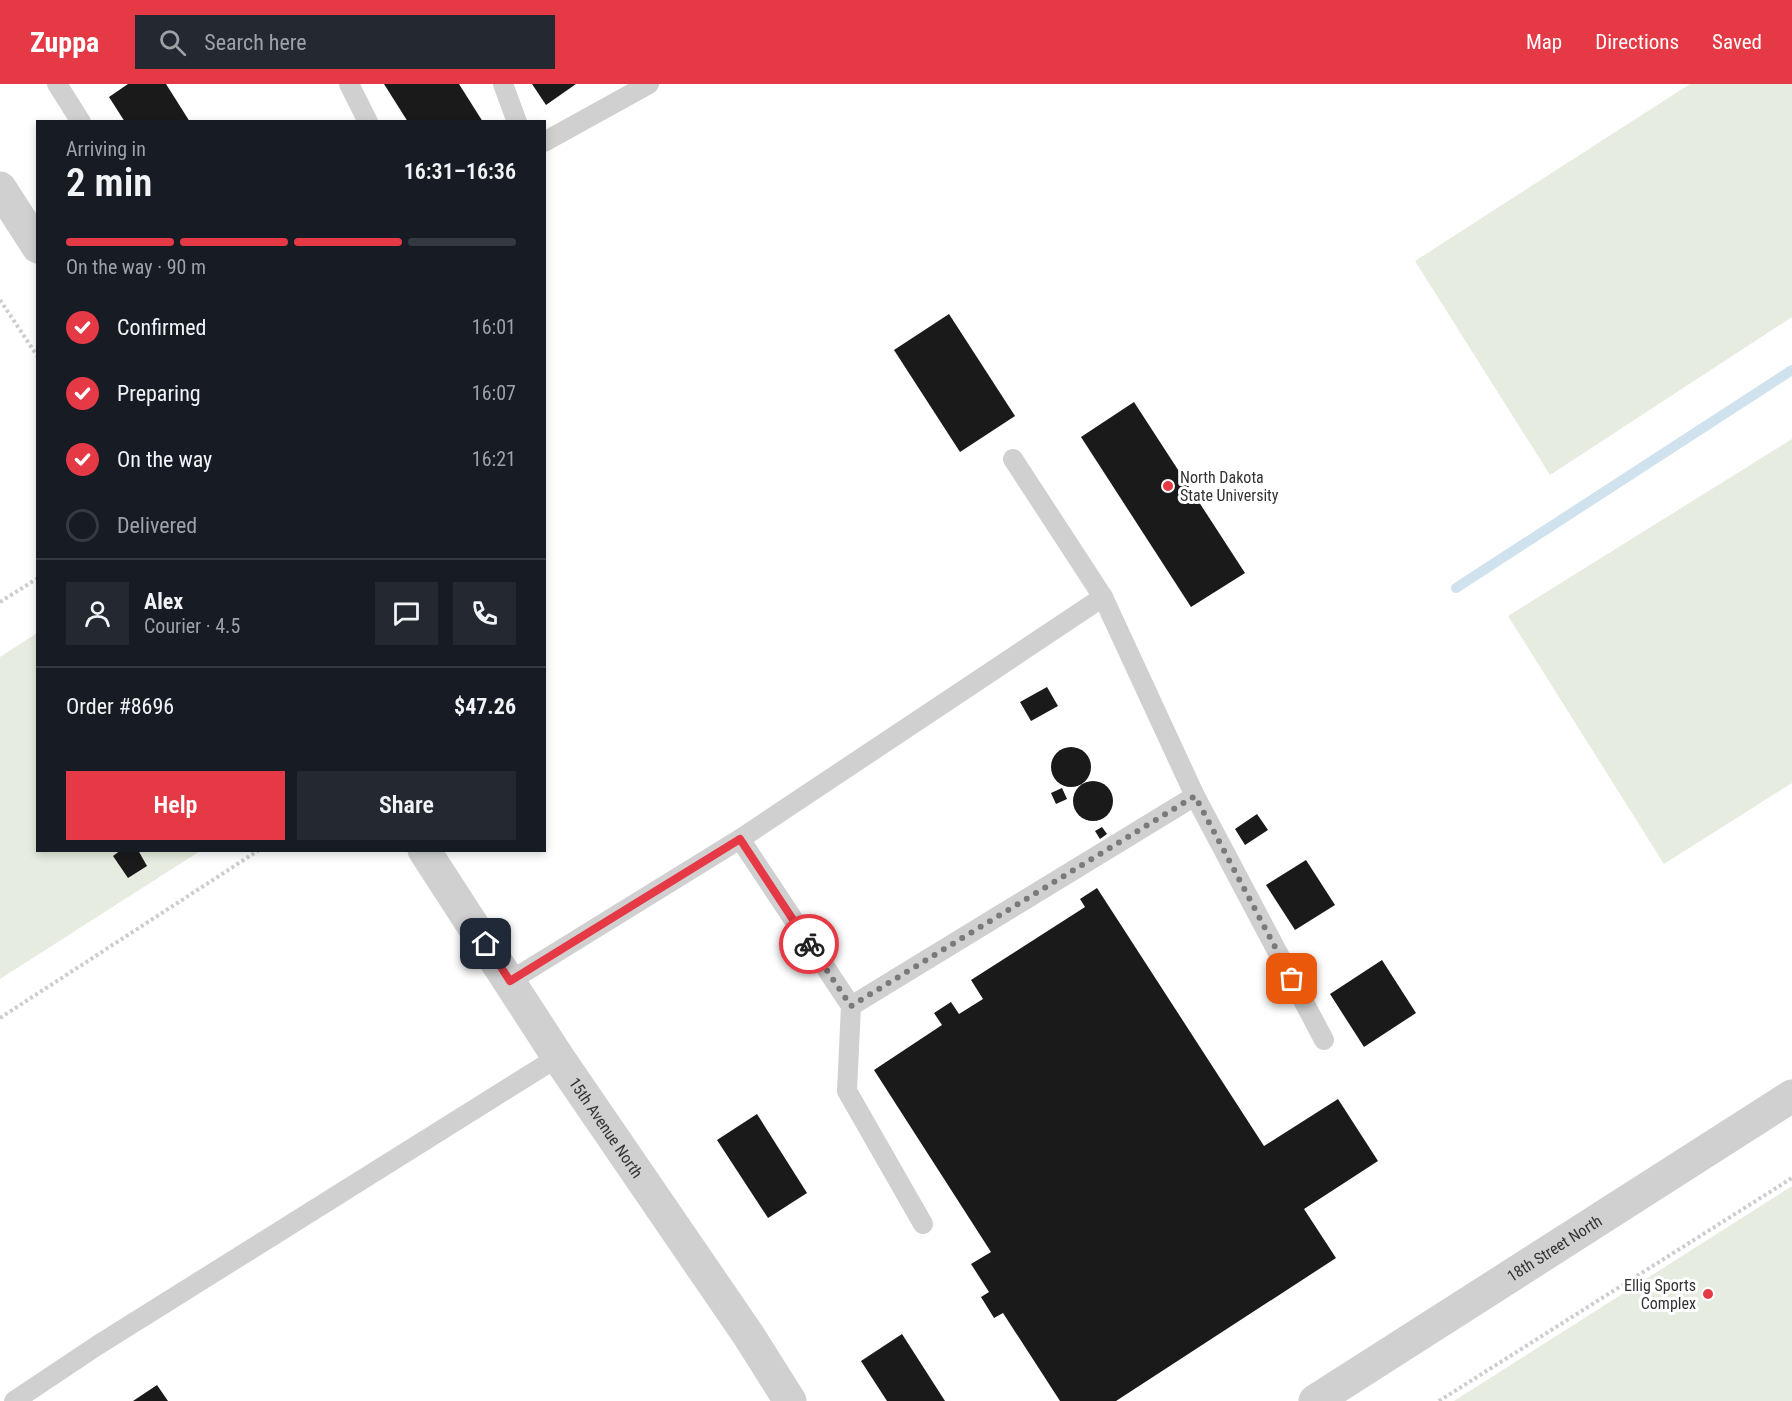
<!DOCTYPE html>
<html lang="en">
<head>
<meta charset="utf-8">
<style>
	body { margin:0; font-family:"Roboto Condensed",sans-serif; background:#242831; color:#f1f3f6; height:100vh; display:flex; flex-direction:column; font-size:22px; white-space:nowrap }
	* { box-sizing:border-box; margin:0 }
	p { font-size:20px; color:#9ea1a6 }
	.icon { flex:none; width:33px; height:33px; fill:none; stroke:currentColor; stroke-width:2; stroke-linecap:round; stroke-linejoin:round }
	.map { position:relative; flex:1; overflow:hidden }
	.panel { position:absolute; left:36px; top:36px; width:510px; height:732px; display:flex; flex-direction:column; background:#171b24; border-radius:0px; box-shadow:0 3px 9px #0003 }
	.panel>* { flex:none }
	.pin { position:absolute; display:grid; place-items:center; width:51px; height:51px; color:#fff; margin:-26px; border-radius:12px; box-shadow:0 3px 9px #0006 }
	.courier { position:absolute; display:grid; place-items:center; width:60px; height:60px; margin:-30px; border:4px solid #e63946; border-radius:50%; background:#fff; color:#222; box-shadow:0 2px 8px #0007 }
	.overview em { font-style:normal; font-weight:600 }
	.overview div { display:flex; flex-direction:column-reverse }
	.overview { display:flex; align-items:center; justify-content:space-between; height:102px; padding:0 30px }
	h1 { font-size:39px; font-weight:600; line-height:45px }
	.bar { display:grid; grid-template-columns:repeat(4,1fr); gap:9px 6px; align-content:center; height:72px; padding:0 30px }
	.bar i { height:8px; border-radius:4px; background:#363941 }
	.bar .current { background:#e63946 }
	.bar p { grid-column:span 4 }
	.line { display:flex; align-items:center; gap:15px; padding:0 30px; border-top:2px solid #363941 }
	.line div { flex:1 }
	.round { display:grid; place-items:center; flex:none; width:63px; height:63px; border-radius:0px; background:#242831 }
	ol { padding:0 30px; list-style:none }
	li { display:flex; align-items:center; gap:18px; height:66px }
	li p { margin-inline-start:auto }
	li .icon { padding:6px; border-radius:50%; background:#e63946; color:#fff; stroke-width:4 }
	li:last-child { color:#9ea1a6 }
	li i { width:33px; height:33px; border:3px solid #363941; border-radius:50% }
	.button { display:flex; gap:12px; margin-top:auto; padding:12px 30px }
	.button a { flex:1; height:69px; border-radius:0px; background:#e63946; color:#fff; font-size:24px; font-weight:600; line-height:69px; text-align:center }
	.button a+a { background:#242831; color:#f1f3f6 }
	header { display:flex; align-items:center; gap:36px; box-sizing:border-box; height:84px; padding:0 30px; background:#e63946; color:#fff }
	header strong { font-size:28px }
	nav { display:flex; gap:33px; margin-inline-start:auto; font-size:21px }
	.search { width:420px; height:54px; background:#242831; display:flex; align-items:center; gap:15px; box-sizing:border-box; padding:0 21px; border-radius:0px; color:#9ea1a6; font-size:22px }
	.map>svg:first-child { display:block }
	.green { fill:#e6ecdf }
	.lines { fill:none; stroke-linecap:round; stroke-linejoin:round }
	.stream { stroke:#cfe2ee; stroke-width:10 }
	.building { fill:#1a1a1a }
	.path { stroke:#cdcdcd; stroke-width:4; stroke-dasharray:3 3; stroke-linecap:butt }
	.service { stroke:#d0d0d0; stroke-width:20 }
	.minor { stroke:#d0d0d0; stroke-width:33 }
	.tertiary { stroke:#d0d0d0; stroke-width:33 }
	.done { stroke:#7a7a7a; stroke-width:6; stroke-dasharray:0 10.8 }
	.route { stroke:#e63946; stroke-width:8 }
	.poi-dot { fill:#e63946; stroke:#fff; stroke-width:2 }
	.labels { text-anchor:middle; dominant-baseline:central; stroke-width:6; stroke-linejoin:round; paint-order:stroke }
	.poi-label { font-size:16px; fill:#333; stroke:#fff; text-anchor:start }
	.street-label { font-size:16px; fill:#333; stroke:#fff }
</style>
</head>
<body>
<header>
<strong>Zuppa</strong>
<div class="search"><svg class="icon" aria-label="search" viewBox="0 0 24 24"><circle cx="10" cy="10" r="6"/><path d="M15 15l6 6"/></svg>Search here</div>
<nav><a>Map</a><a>Directions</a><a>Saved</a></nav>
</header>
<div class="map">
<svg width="1792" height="1317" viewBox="0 0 1792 1317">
	<rect width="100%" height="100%" fill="#fff"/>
	<!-- green -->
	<g class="green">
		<polygon points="1690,0 1792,0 1792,233 1550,391 1415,177"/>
		<polygon points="1792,355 1792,699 1664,780 1508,532"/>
		<polygon points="37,549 38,766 200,767 0,895 0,573"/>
		<polygon points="1792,1102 1792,1317 1454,1317"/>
	</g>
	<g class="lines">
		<!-- stream -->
		<polyline class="stream" points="1456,504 1792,286"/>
	</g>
	<!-- building -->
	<g class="building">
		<polygon points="128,0 166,0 190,38 125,38 109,13"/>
		<polygon points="384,0 459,0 483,38 408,38"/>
		<polygon points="532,0 576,0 546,21"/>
		<polygon points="949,230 1015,332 960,368 894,266"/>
		<polygon points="1134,318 1245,489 1191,523 1081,353"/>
		<polygon points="1047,603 1058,622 1031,637 1020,618"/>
		<circle cx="1071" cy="683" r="20"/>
		<circle cx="1093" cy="717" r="20"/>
		<polygon points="1062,704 1067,715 1056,720 1051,709"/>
		<polygon points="1257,730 1268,746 1245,761 1235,745"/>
		<polygon points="1102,743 1107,750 1100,755 1095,747"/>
		<polygon points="121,766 138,766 147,782 128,794 113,772"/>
		<polygon points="1306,776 1335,821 1295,846 1266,801"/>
		<polygon points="1097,804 1264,1062 1338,1015 1378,1077 1304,1125 1336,1174 1116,1317 1060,1317 1003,1229 994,1234 981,1213 989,1208 971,1180 991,1168 874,986 942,941 934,929 951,918 959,930 983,915 971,896 1085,823 1080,815"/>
		<polygon points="1382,876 1416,929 1364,963 1330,910"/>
		<polygon points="757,1030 807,1109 768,1134 717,1056"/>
		<polygon points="902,1250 945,1317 887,1317 861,1277"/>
		<polygon points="157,1301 168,1317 133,1317"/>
	</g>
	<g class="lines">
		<!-- path -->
		<g class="path">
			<polyline points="0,216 38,273"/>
			<polyline points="0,518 38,494"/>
			<polyline points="0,934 259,766"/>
			<polyline points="1439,1317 1792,1094"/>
		</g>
		<!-- service -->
		<g class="service">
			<polyline points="57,0 81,38"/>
			<polyline points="349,0 368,38"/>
			<polyline points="503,0 517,38"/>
			<polyline points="544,58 649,0"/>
			<polyline points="1013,375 1103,513 1195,712 1324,956"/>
			<polyline points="740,755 851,922 847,1007 923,1140"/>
			<polyline points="510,897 740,755 1103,513"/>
			<polyline points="851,922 1195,712"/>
			<polyline points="14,1317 98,1261 558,973"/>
		</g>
		<!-- minor -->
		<g class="minor">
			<polyline points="0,104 38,163"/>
			<path id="s1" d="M424,766L558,973L749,1252L790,1317"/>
		</g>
		<!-- tertiary -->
		<path class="tertiary" id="s2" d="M1315,1317L1792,1012"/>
	</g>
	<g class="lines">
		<!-- done -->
		<polyline class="done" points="809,860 851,922 1195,712 1292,895"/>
		<!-- route -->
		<polyline class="route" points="486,860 510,897 740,755 809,860"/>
	</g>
	<!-- markers -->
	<g class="poi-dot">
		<circle cx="1168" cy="402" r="6"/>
		<circle cx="1708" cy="1210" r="6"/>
	</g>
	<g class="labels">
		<!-- poi labels -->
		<g class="poi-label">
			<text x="1180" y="393">North Dakota<tspan x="1180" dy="18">State University</tspan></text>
			<text x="1696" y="1201" text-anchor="end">Ellig Sports<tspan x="1696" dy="18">Complex</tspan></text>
		</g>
		<!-- street labels -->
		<g class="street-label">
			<text stroke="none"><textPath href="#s1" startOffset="332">15th Avenue North</textPath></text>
			<text stroke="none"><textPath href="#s2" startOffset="284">18th Street North</textPath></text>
		</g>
	</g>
</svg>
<div class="pin" style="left:1292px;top:895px;background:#ea580c"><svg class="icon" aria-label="bag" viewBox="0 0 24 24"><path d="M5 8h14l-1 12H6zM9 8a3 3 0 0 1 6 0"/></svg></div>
<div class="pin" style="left:486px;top:860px;background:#1f2937"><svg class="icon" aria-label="home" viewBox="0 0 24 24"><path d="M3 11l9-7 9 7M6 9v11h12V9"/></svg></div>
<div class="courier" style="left:809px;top:860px"><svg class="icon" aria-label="bike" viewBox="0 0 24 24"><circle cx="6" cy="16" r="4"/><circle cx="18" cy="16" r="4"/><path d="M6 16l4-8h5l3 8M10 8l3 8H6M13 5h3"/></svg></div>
<section class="panel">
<div class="overview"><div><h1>2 min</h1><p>Arriving in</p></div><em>16:31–16:36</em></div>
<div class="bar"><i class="current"></i><i class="current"></i><i class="current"></i><i></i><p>On the way · 90 m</p></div>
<ol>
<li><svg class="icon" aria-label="check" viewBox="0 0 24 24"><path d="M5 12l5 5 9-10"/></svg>Confirmed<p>16:01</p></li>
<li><svg class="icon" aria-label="check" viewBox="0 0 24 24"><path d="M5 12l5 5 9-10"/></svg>Preparing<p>16:07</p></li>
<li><svg class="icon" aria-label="check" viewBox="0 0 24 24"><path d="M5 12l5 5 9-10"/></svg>On the way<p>16:21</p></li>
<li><i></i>Delivered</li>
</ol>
<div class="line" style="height:108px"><a class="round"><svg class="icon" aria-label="person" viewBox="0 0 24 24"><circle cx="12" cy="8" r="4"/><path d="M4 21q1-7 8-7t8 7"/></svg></a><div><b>Alex</b><p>Courier · 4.5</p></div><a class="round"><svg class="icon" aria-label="chat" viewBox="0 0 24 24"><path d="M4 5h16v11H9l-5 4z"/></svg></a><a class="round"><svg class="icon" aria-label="phone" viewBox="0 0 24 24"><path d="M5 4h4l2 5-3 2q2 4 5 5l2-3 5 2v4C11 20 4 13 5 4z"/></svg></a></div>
<div class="line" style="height:78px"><div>Order #8696</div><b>$47.26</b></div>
<div class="button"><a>Help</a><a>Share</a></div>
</section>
</div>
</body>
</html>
